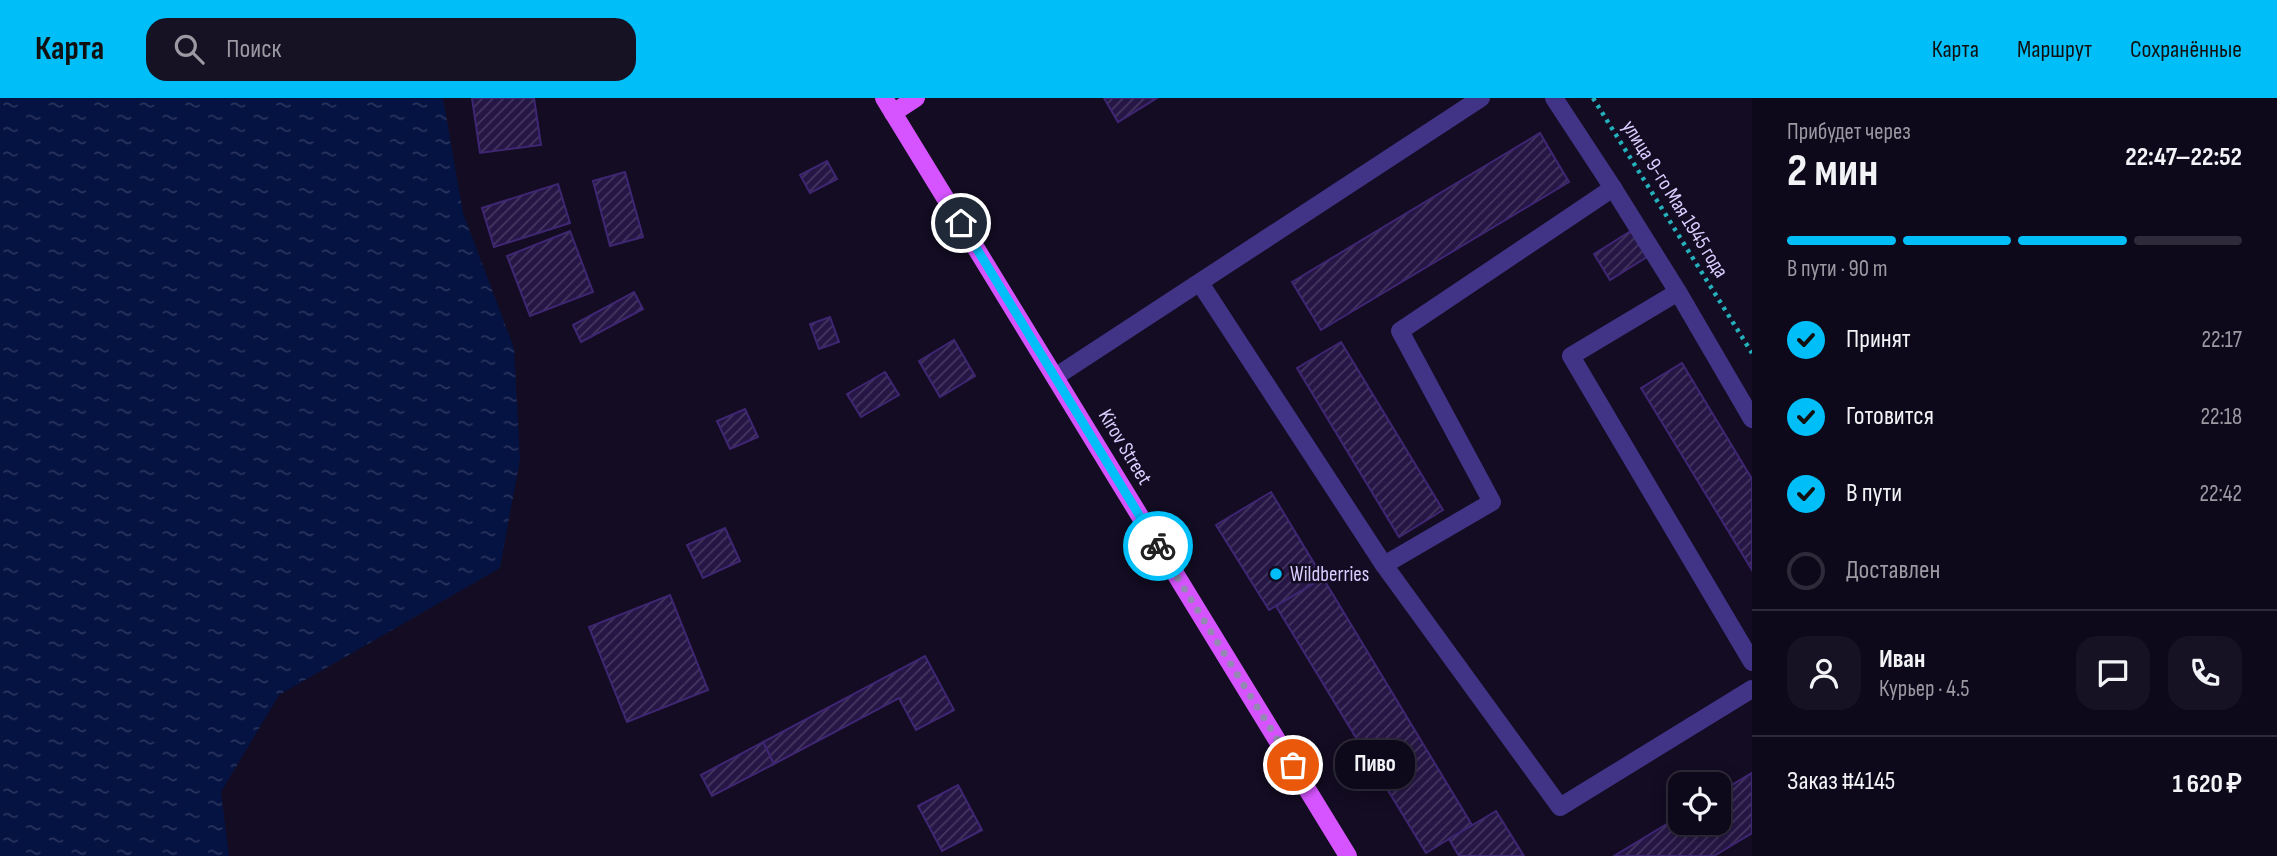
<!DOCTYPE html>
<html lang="ru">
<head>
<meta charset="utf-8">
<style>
	body { margin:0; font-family:"Sofia Sans Condensed",sans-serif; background:#171223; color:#f1f3f6; height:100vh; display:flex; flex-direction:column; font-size:26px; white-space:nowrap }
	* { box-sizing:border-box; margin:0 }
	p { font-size:23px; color:#9b9aa2 }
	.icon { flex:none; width:38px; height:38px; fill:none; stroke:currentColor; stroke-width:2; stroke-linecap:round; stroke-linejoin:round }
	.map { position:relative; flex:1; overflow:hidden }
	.details { display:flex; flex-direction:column; background:#0e091a; width:525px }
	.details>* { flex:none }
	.controls { position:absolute; left:1668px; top:674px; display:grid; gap:14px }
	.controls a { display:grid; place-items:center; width:63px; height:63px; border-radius:14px; background:#0e091a; box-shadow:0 4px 18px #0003,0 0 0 2px #2e2a39; font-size:35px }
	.pin { position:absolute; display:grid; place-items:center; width:60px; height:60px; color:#fff; margin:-30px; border:4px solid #fff; border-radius:50%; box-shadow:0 2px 7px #0007 }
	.courier { position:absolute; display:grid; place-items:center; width:70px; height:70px; margin:-35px; border:5px solid #00bef8; border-radius:50%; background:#fff; color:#222; box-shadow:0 2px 9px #0007 }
	.bubble { position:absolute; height:49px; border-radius:21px; background:#0e091a; box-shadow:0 4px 18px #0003,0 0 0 2px #2e2a39; font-size:23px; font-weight:700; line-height:49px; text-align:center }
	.head em { font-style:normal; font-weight:700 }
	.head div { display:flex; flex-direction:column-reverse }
	.head { display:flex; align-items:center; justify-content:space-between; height:119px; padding:0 35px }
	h1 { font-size:46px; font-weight:700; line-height:52px }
	.bar { display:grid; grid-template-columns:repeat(4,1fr); gap:10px 7px; align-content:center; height:84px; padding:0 35px }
	.bar i { height:9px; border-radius:5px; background:#2e2a39 }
	.bar .selected { background:#00bef8 }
	.bar p { grid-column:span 4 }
	.line { display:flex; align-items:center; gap:18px; padding:0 35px; border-top:2px solid #2e2a39 }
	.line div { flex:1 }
	.round { display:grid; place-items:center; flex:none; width:74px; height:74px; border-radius:21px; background:#171223 }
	ol { padding:0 35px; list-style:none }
	li { display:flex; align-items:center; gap:21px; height:77px }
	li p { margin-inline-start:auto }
	li .icon { padding:7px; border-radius:50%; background:#00bef8; color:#111; stroke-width:4 }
	li:last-child { color:#9b9aa2 }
	li i { width:38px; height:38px; border:4px solid #2e2a39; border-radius:50% }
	header { display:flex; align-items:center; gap:42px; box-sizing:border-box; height:98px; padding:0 35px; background:#00bef8; color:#111 }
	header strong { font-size:33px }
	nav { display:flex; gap:38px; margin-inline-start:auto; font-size:24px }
	.search { width:490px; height:63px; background:#171223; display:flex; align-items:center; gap:18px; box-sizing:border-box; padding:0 24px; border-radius:21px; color:#9b9aa2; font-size:26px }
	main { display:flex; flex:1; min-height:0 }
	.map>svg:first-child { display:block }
	.water { fill:url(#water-ripples) }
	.building { fill:url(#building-hatch); stroke:#3f2673; stroke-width:2 }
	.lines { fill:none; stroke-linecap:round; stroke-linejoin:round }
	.path { stroke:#24b1bc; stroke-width:4.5; stroke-dasharray:3.5 5; stroke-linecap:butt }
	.minor { stroke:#413385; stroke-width:18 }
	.major { stroke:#d654ff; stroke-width:18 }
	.done { stroke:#9489b2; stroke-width:7; stroke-dasharray:0 12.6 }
	.route { stroke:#00bef8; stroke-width:9 }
	.poi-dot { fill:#00bef8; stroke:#130c22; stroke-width:2.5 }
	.labels { text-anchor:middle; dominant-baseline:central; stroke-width:5; stroke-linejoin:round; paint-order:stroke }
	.street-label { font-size:21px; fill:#d9cdff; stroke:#130c22 }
	.poi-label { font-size:21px; fill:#d9cdff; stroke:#130c22; text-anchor:start }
</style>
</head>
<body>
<header>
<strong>Карта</strong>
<div class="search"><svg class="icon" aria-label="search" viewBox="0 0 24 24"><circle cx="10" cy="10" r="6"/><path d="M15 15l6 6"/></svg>Поиск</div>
<nav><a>Карта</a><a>Маршрут</a><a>Сохранённые</a></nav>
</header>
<main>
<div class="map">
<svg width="1752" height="758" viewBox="0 0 1752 758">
	<defs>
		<pattern id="water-ripples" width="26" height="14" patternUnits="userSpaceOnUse" patternTransform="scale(1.75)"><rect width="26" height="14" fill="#051342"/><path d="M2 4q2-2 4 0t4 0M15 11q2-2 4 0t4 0" fill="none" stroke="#29345e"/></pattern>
		<pattern id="building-hatch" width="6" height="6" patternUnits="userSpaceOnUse" patternTransform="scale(1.75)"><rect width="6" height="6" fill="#261645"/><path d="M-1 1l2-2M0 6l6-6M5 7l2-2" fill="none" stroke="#453761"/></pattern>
	</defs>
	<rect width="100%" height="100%" fill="#130c22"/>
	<!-- water -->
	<polygon class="water" points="0,0 443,0 463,115 514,250 520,361 500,470 279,597 221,694 229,758 0,758"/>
	<!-- building -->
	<g class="building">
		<polygon points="472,0 534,0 541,47 480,55"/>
		<polygon points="1104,0 1157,0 1118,24"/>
		<polygon points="1540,35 1569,84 1321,232 1292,184"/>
		<polygon points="827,63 837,81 810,95 800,77"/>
		<polygon points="625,74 643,139 610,148 593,83"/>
		<polygon points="558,86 570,125 494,149 482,110"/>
		<polygon points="570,133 593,194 530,218 507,158"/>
		<polygon points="1631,133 1647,159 1610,182 1594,156"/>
		<polygon points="634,194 643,211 581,244 573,227"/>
		<polygon points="830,219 839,244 819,251 810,226"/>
		<polygon points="954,242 975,278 940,299 919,263"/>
		<polygon points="1341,244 1443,412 1399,439 1297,270"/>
		<polygon points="1682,265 1752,381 1752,472 1641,290"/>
		<polygon points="885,274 899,297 861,319 847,296"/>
		<polygon points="745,311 758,339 730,351 717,323"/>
		<polygon points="1271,394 1323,480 1269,512 1216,427"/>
		<polygon points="725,430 740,463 703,480 687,447"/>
		<polygon points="1323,480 1472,727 1426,755 1276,508"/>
		<polygon points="670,497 708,592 627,624 589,529"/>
		<polygon points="925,558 954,612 916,632 899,600 774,666 763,644"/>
		<polygon points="763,644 774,666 712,698 701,677"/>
		<polygon points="1752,675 1752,735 1714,758 1614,758 1680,718 1680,724 1718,724 1718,695"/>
		<polygon points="958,687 982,732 942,753 918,708"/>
		<polygon points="1496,713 1524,758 1459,758 1449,741"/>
	</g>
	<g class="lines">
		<!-- path -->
		<polyline class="path" points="1593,0 1752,255"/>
		<!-- minor -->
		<g class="minor">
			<polyline points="1613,90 1678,194"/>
			<polyline points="1200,185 1384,467 1560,709 1752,591"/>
			<polyline points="1055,279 1481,0"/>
			<polyline points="1752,321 1678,194 1571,258 1752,564"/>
			<polyline points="1384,467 1492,404 1400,233 1613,90 1554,0"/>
		</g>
		<!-- major -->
		<g class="major">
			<polyline points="884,0 1348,758"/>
			<polyline points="893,15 916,0"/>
		</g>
	</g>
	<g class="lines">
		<!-- done -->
		<polyline class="done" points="1158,448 1293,667"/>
		<!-- route -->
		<polyline class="route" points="961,125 1158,448"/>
	</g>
	<!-- markers -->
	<circle class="poi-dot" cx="1276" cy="476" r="7"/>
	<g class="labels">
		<!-- street labels -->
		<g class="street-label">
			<text transform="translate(1675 101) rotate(58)">улица 9-го Мая 1945 года</text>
			<text transform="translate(1125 349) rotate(59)">Kirov Street</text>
		</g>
		<!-- poi labels -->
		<g class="poi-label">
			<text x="1290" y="476">Wildberries</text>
		</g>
	</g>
</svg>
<div class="controls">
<a><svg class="icon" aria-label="locate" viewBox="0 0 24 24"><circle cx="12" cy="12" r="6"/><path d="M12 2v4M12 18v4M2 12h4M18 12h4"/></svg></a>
</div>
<div class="pin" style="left:1293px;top:667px;background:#ea580c"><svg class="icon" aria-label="bag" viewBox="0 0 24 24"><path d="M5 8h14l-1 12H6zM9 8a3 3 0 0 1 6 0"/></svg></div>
<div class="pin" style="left:961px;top:125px;background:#1f2937"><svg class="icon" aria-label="home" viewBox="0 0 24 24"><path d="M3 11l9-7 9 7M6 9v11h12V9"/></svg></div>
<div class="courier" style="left:1158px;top:448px"><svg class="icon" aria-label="bike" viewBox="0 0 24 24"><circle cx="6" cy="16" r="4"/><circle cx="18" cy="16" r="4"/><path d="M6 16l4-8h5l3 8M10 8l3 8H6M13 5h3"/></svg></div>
<div class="bubble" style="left:1335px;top:642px;width:80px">Пиво</div>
</div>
<section class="details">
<div class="head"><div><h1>2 мин</h1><p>Прибудет через</p></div><em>22:47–22:52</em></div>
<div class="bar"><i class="selected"></i><i class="selected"></i><i class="selected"></i><i></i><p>В пути · 90 m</p></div>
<ol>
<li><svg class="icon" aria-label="check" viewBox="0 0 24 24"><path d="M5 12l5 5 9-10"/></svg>Принят<p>22:17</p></li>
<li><svg class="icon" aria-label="check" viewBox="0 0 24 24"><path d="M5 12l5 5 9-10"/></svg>Готовится<p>22:18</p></li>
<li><svg class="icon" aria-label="check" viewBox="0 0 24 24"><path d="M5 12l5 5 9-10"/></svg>В пути<p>22:42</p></li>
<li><i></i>Доставлен</li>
</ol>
<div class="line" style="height:126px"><a class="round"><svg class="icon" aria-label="person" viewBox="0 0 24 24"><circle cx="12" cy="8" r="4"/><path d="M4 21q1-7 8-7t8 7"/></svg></a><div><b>Иван</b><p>Курьер · 4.5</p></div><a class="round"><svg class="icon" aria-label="chat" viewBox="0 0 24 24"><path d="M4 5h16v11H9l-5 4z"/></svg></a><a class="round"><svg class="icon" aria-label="phone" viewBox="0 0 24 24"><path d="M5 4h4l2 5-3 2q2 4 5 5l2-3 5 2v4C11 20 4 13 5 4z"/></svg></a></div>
<div class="line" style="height:91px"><div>Заказ #4145</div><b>1 620 ₽</b></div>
</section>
</main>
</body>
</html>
